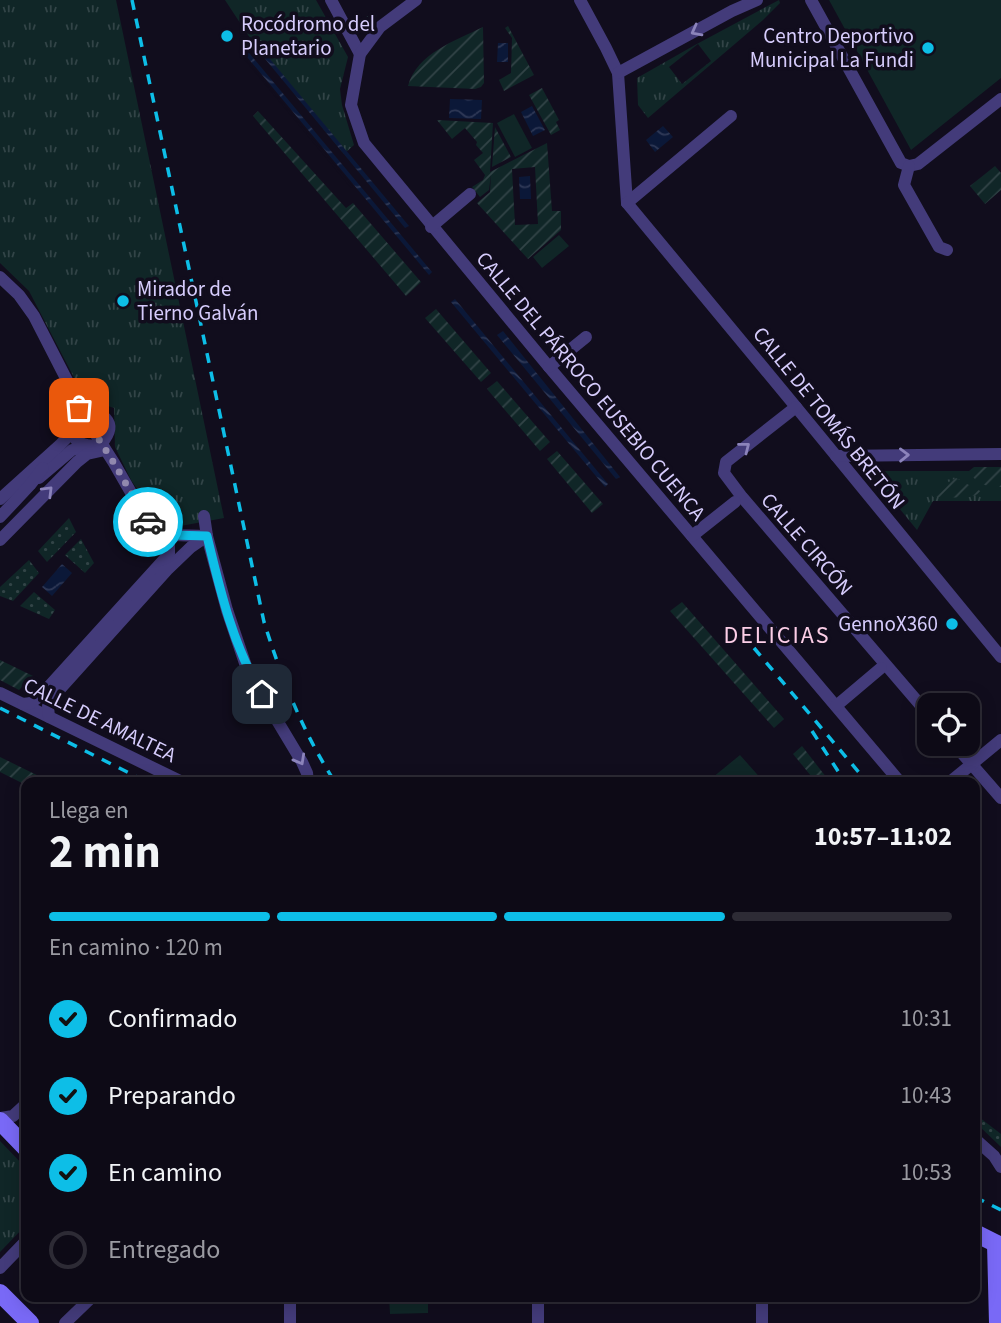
<!DOCTYPE html>
<html lang="es">
<head>
<meta charset="utf-8">
<style>
	body { margin:0; font-family:"Source Sans 3",sans-serif; background:#1b1823; color:#f1f3f6; height:100vh; display:flex; flex-direction:column; font-size:26px; white-space:nowrap }
	* { box-sizing:border-box; margin:0 }
	p { font-size:23px; color:#9a9aa1 }
	.icon { flex:none; width:38px; height:38px; fill:none; stroke:currentColor; stroke-width:2; stroke-linecap:round; stroke-linejoin:round }
	.map { position:relative; flex:1; overflow:hidden }
	.details { position:absolute; left:21px; top:777px; width:959px; height:525px; display:flex; flex-direction:column; background:#0d0a16; border-radius:14px; box-shadow:0 4px 18px #0003,0 0 0 2px #2d2b35 }
	.details>* { flex:none }
	.tools { position:absolute; left:917px; top:693px; display:grid; gap:14px }
	.tools a { display:grid; place-items:center; width:63px; height:63px; border-radius:14px; background:#0d0a16; box-shadow:0 4px 18px #0003,0 0 0 2px #2d2b35; font-size:35px }
	.pin { position:absolute; display:grid; place-items:center; width:60px; height:60px; color:#fff; margin:-30px; border-radius:14px; box-shadow:0 4px 10px #0006 }
	.courier { position:absolute; display:grid; place-items:center; width:70px; height:70px; margin:-35px; border:5px solid #0dbee7; border-radius:50%; background:#fff; color:#222; box-shadow:0 2px 9px #0007 }
	.summary em { font-style:normal; font-weight:700 }
	.summary div { display:flex; flex-direction:column-reverse }
	.summary { display:flex; align-items:center; justify-content:space-between; height:119px; padding:0 28px }
	h1 { font-size:46px; font-weight:700; line-height:52px }
	.bar { display:grid; grid-template-columns:repeat(4,1fr); gap:10px 7px; align-content:center; height:84px; padding:0 28px }
	.bar i { height:9px; border-radius:5px; background:#2d2b35 }
	.bar .selected { background:#0dbee7 }
	.bar p { grid-column:span 4 }
	ol { padding:0 28px; list-style:none }
	li { display:flex; align-items:center; gap:21px; height:77px }
	li p { margin-inline-start:auto }
	li .icon { padding:7px; border-radius:50%; background:#0dbee7; color:#111; stroke-width:4 }
	li:last-child { color:#9a9aa1 }
	li i { width:38px; height:38px; border:4px solid #2d2b35; border-radius:50% }
	.map>svg:first-child { display:block }
	.grass { fill:url(#grass-dots) }
	.park { fill:url(#park-tufts); fill-rule:evenodd }
	.garden { fill:url(#garden-furrows); fill-rule:evenodd }
	.pitch { fill:#102627 }
	.water { fill:url(#water-waves) }
	.pier { fill:#110d1d }
	.lines { fill:none; stroke-linecap:round; stroke-linejoin:round }
	.street { stroke:#433b7a; stroke-width:12 }
	.secondary { stroke:#7969f6; stroke-width:18 }
	.rail { stroke:#0dbee7; stroke-width:3.5; stroke-dasharray:10 9; stroke-linecap:butt }
	.oneway { stroke:#8c84bb }
	.done { stroke:#9189ae; stroke-width:7; stroke-dasharray:0 12.6 }
	.route { stroke:#0dbee7; stroke-width:9 }
	.poi-dot { fill:#0dbee7; stroke:#110d1d; stroke-width:2.5 }
	.labels { text-anchor:middle; dominant-baseline:central; stroke-width:7; stroke-linejoin:round; paint-order:stroke }
	.poi-label { font-size:21px; fill:#d6ccfc; stroke:#110d1d; text-anchor:start }
	.street-label { font-size:21px; fill:#d6ccfc; stroke:#110d1d }
	.quarter-label { font-size:24px; letter-spacing:2px; fill:#fccee7; stroke:#110d1d }
</style>
</head>
<body>
<div class="map">
<svg width="1001" height="1323" viewBox="0 0 1001 1323">
	<defs>
		<pattern id="grass-dots" width="8" height="8" patternUnits="userSpaceOnUse" patternTransform="scale(1.75)"><rect width="8" height="8" fill="#102627"/><path d="M2 2h.1M6 6h.1" fill="none" stroke="#324447" stroke-width="1.8" stroke-linecap="round"/></pattern>
		<pattern id="park-tufts" width="24" height="20" patternUnits="userSpaceOnUse" patternTransform="scale(1.75)"><rect width="24" height="20" fill="#102627"/><path d="M3 7l-1-3M5 7V3M7 7l1-3M15 17l-1-3M17 17v-4M19 17l1-3" fill="none" stroke="#324447"/></pattern>
		<pattern id="garden-furrows" width="10" height="10" patternUnits="userSpaceOnUse" patternTransform="scale(1.75)"><rect width="10" height="10" fill="#102627"/><path d="M-1 1l2-2M0 10L10 0M9 11l2-2" fill="none" stroke="#324447"/></pattern>
		<pattern id="water-waves" width="16" height="10" patternUnits="userSpaceOnUse" patternTransform="scale(1.75)"><rect width="16" height="10" fill="#0b1838"/><path d="M0 5q4-4 8 0t8 0" fill="none" stroke="#2e3856"/></pattern>
	</defs>
	<rect width="100%" height="100%" fill="#110d1d"/>
	<!-- grass -->
	<g class="grass">
		<polygon points="69,518 76,532 47,562 38,551"/>
		<polygon points="81,539 94,563 85,573 65,555"/>
		<polygon points="29,560 39,573 13,601 0,596 0,587"/>
		<polygon points="34,592 55,610 49,619 20,606"/>
		<polygon points="975,1114 1001,1134 1001,1147 975,1122"/>
	</g>
	<!-- park -->
	<g class="park">
		<polygon points="0,0 116,0 224,518 164,529 131,480 115,447 114,408 90,400 81,391 29,291 0,263"/>
		<polygon points="225,0 316,0 348,57 340,89 342,105 354,145 344,154 252,41"/>
		<path d="M779,0L780,3L763,20L648,118L638,105L637,78L695,45ZM698,44L711,61L682,84L669,67Z"/>
		<polygon points="875,471 1001,471 1001,501 933,501 917,530 872,475"/>
		<polygon points="0,1141 26,1168 26,1225 0,1252"/>
	</g>
	<!-- garden -->
	<g class="garden">
		<polygon points="375,12 377,16 364,31 360,32 355,23"/>
		<polygon points="508,26 534,75 504,91 499,80 511,73 512,38 505,28"/>
		<path d="M483,27L484,83L481,87L475,89L408,86C417,53 455,41 483,27Z"/>
		<polygon points="542,88 559,120 556,122 560,130 551,135 529,95"/>
		<polygon points="258,111 346,208 353,203 421,282 406,296 253,116"/>
		<path d="M437,120L493,123L490,172L547,143L552,211H561V230L528,259L477,203L490,192L491,174L489,190L480,197L472,187L483,180L485,175L474,160L483,153L476,145L477,142L465,128L452,139ZM535,167L538,224L515,225L512,169Z"/>
		<polygon points="495,127 511,157 492,167"/>
		<polygon points="995,166 1001,173 1001,190 985,204 970,186"/>
		<polygon points="436,309 491,373 481,382 425,318"/>
		<polygon points="497,381 550,442 540,451 487,389"/>
		<polygon points="557,451 603,504 592,513 547,459"/>
		<path d="M974,467H1001V487C988,488 975,483 969,471Z"/>
		<path d="M956,478L982,492C970,500 948,497 933,497L930,492Z"/>
		<polygon points="682,602 784,719 774,728 670,611"/>
		<polygon points="0,660 33,676 19,690 0,680"/>
		<polygon points="802,746 830,782 816,782 793,754"/>
		<polygon points="0,757 51,782 26,782 26,785 0,772"/>
	</g>
	<!-- pitch -->
	<g class="pitch">
		<polygon points="829,0 1001,0 1001,78 911,150"/>
		<polygon points="514,114 532,148 515,157 497,123"/>
		<polygon points="559,235 569,246 542,268 533,257"/>
		<polygon points="740,755 764,782 707,782"/>
		<polygon points="389,1297 428,1297 428,1313 390,1314"/>
	</g>
	<!-- water -->
	<g class="water">
		<polygon points="255,41 409,226 405,228 252,43"/>
		<polygon points="498,43 508,43 508,62 497,62"/>
		<polygon points="245,48 432,272 429,275 242,51"/>
		<polygon points="450,99 482,100 481,119 449,118"/>
		<polygon points="532,106 545,130 533,136 521,112"/>
		<polygon points="663,126 673,137 655,152 646,140"/>
		<polygon points="530,176 531,199 520,199 519,177"/>
		<polygon points="455,299 608,484 605,487 451,302"/>
		<polygon points="503,331 620,477 616,479 497,335"/>
		<polygon points="62,564 72,573 52,596 42,587"/>
	</g>
	<!-- pier -->
	<polygon class="pier" points="238,50 353,187 351,188 239,53"/>
	<g class="lines">
		<!-- street -->
		<g class="street">
			<polyline points="331,0 360,54"/>
			<polyline points="416,0 380,27 360,54 351,105 364,143 549,367 900,782"/>
			<polyline points="580,0 606,48 618,73 627,203"/>
			<polyline points="811,0 901,163 909,166"/>
			<polyline points="618,73 732,11 757,0"/>
			<polyline points="909,166 918,164 1001,99"/>
			<polyline points="909,166 904,185 939,247 947,250"/>
			<polyline points="627,203 796,407 1001,657"/>
			<polyline points="627,203 731,116"/>
			<polyline points="431,227 470,194"/>
			<polyline points="0,277 19,295 34,316 74,394 79,408 114,463 149,524 171,535 207,536"/>
			<polyline points="549,367 586,337"/>
			<polyline points="796,407 726,462 724,473 742,497 929,715"/>
			<path d="M79,408C101,411 121,421 101,444C91,447 74,446 73,431C73,425 78,415 79,408Z"/>
			<polyline points="836,456 1001,454"/>
			<polyline points="39,478 72,450 88,446"/>
			<polyline points="0,499 60,445 73,431"/>
			<polyline points="204,516 207,536 227,610 248,672 302,762 307,773 308,782"/>
			<polyline points="0,517 30,485 43,468"/>
			<polyline points="692,536 735,502"/>
			<polyline points="0,540 77,462 87,454 105,450"/>
			<polyline points="0,693 182,782"/>
			<polyline points="23,704 31,703 42,694 169,554 169,543 166,534"/>
			<polyline points="836,706 881,668"/>
			<polyline points="49,717 48,706 51,699 167,570 191,547 207,536"/>
			<polyline points="954,744 1001,798"/>
			<polyline points="950,782 1001,740"/>
			<polyline points="0,1118 13,1116 26,1104"/>
			<polyline points="975,1139 994,1156 1001,1167"/>
			<polyline points="0,1268 26,1241"/>
			<polyline points="290,1297 290,1323"/>
			<polyline points="538,1297 538,1323"/>
			<polyline points="762,1297 762,1323"/>
			<polyline points="65,1323 92,1297"/>
		</g>
		<!-- secondary -->
		<g class="secondary">
			<polyline points="0,1121 26,1148"/>
			<polyline points="975,1233 1001,1246"/>
			<polyline points="996,1244 998,1323"/>
			<polyline points="0,1293 30,1323"/>
		</g>
		<!-- rail -->
		<g class="rail">
			<path d="M132,0L264,622C282,679 302,731 335,782"/>
			<polyline points="754,648 867,782"/>
			<polyline points="0,708 147,782"/>
			<polyline points="812,731 845,782"/>
			<polyline points="975,1197 1001,1210"/>
		</g>
	</g>
	<!-- one-way arrows -->
	<defs><path id="oneway-chevron" d="M-2-3.5L2.5 0L-2 3.5" fill="none" stroke-width="1.6" stroke-linecap="round" stroke-linejoin="round" transform="scale(1.75)"/></defs>
	<g class="oneway">
		<use href="#oneway-chevron" transform="translate(696 31) rotate(152)"/>
		<use href="#oneway-chevron" transform="translate(745 447) rotate(-38)"/>
		<use href="#oneway-chevron" transform="translate(904 455) rotate(-1)"/>
		<use href="#oneway-chevron" transform="translate(48 491) rotate(-45)"/>
		<use href="#oneway-chevron" transform="translate(300 760) rotate(61)"/>
	</g>
	<g class="lines">
		<!-- done -->
		<polyline class="done" points="79,408 114,463 148,522"/>
		<!-- route -->
		<path class="route" d="M148,522L149,524L171,535L207,536C220,590 233,646 262,694"/>
	</g>
	<!-- markers -->
	<g class="poi-dot">
		<circle cx="227" cy="36" r="7"/>
		<circle cx="928" cy="48" r="7"/>
		<circle cx="123" cy="301" r="7"/>
		<circle cx="952" cy="624" r="7"/>
	</g>
	<g class="labels">
		<!-- poi labels -->
		<g class="poi-label">
			<text x="241" y="24">Rocódromo del<tspan x="241" dy="24">Planetario</tspan></text>
			<text x="914" y="36" text-anchor="end">Centro Deportivo<tspan x="914" dy="24">Municipal La Fundi</tspan></text>
			<text x="137" y="289">Mirador de<tspan x="137" dy="24">Tierno Galván</tspan></text>
			<text x="938" y="624" text-anchor="end">GennoX360</text>
		</g>
		<!-- street labels -->
		<g class="street-label">
			<text transform="translate(591 386) rotate(50)">CALLE DEL PÁRROCO EUSEBIO CUENCA</text>
			<text transform="translate(829 418) rotate(51)">CALLE DE TOMÁS BRETÓN</text>
			<text transform="translate(807 544) rotate(49)">CALLE CIRCÓN</text>
			<text transform="translate(100 720) rotate(26)">CALLE DE AMALTEA</text>
		</g>
		<!-- quarter labels -->
		<g class="quarter-label">
			<text x="777" y="635">DELICIAS</text>
		</g>
	</g>
</svg>
<div class="tools">
<a><svg class="icon" aria-label="locate" viewBox="0 0 24 24"><circle cx="12" cy="12" r="6"/><path d="M12 2v4M12 18v4M2 12h4M18 12h4"/></svg></a>
</div>
<div class="pin" style="left:79px;top:408px;background:#ea580c"><svg class="icon" aria-label="bag" viewBox="0 0 24 24"><path d="M5 8h14l-1 12H6zM9 8a3 3 0 0 1 6 0"/></svg></div>
<div class="pin" style="left:262px;top:694px;background:#1f2937"><svg class="icon" aria-label="home" viewBox="0 0 24 24"><path d="M3 11l9-7 9 7M6 9v11h12V9"/></svg></div>
<div class="courier" style="left:148px;top:522px"><svg class="icon" aria-label="car" viewBox="0 0 24 24"><path d="M5 17H2v-5l4-1 3-4h7l3 4 3 1v5h-3M9 17h6M6 11h13"/><circle cx="7" cy="17" r="2"/><circle cx="17" cy="17" r="2"/></svg></div>
<section class="details">
<div class="summary"><div><h1>2 min</h1><p>Llega en</p></div><em>10:57–11:02</em></div>
<div class="bar"><i class="selected"></i><i class="selected"></i><i class="selected"></i><i></i><p>En camino · 120 m</p></div>
<ol>
<li><svg class="icon" aria-label="check" viewBox="0 0 24 24"><path d="M5 12l5 5 9-10"/></svg>Confirmado<p>10:31</p></li>
<li><svg class="icon" aria-label="check" viewBox="0 0 24 24"><path d="M5 12l5 5 9-10"/></svg>Preparando<p>10:43</p></li>
<li><svg class="icon" aria-label="check" viewBox="0 0 24 24"><path d="M5 12l5 5 9-10"/></svg>En camino<p>10:53</p></li>
<li><i></i>Entregado</li>
</ol>
</section>
</div>
</body>
</html>
